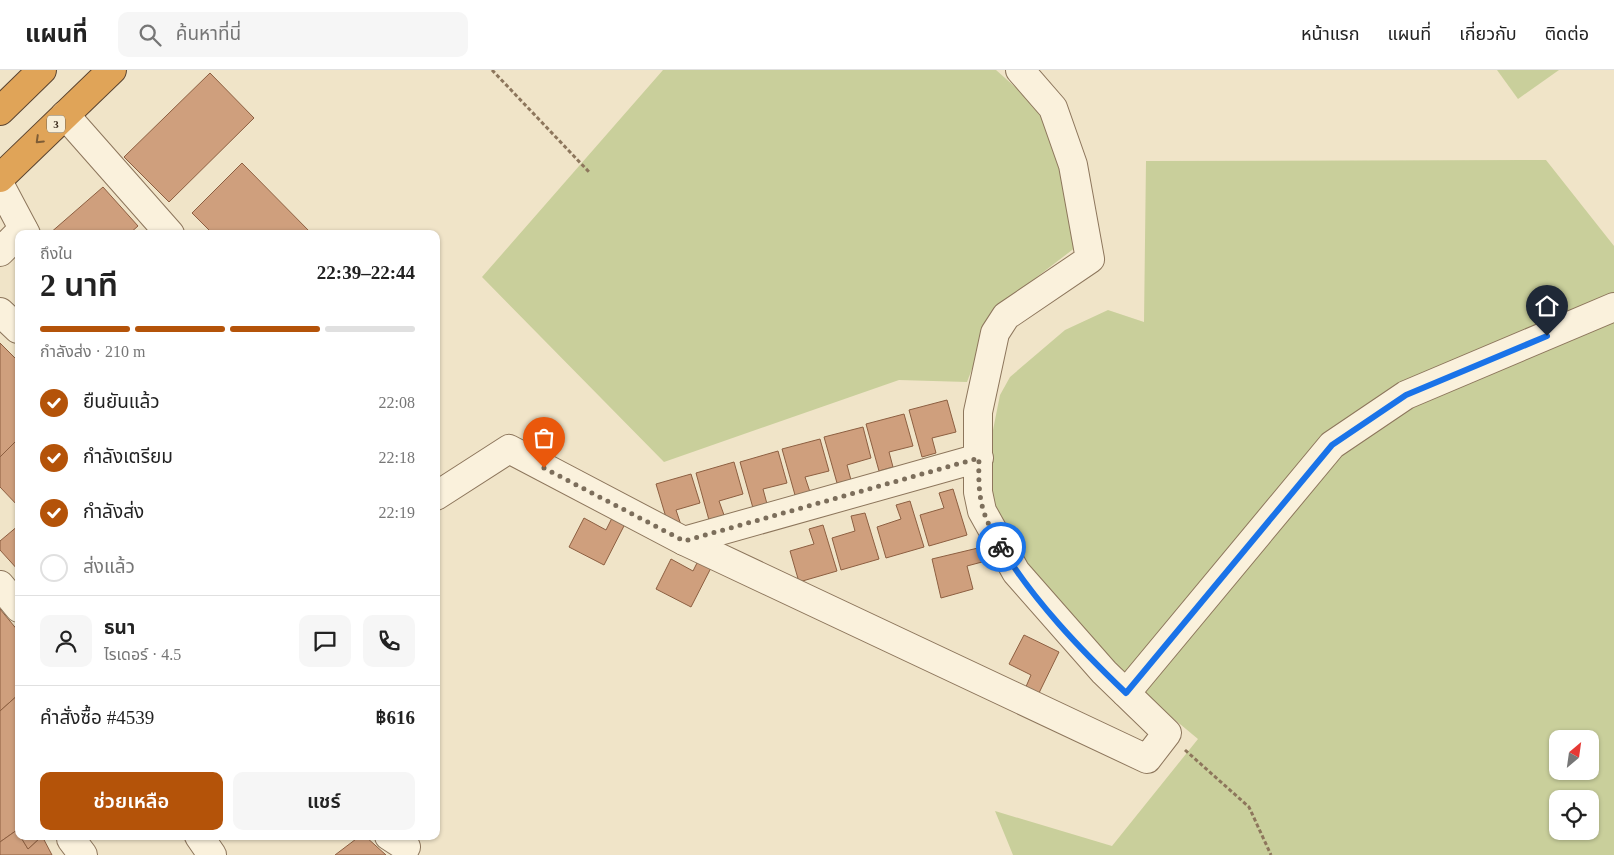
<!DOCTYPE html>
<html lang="th">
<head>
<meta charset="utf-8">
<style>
	body { margin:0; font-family:"Times New Roman","Noto Sans Thai",serif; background:#f6f6f6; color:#222; height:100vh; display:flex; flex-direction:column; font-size:19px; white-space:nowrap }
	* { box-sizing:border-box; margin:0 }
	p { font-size:16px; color:#767676 }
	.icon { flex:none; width:28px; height:28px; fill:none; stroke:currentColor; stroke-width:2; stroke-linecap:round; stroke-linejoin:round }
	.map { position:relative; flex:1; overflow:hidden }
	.details { position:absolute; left:15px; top:160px; width:425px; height:610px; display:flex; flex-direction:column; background:#fff; border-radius:10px; box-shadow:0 1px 4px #0004 }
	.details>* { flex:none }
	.needle { width:32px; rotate:29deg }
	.fabs { position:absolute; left:1549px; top:660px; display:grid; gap:10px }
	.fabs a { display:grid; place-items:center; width:50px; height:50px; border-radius:10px; background:#fff; box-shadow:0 1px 4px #0004; font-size:25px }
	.pin { position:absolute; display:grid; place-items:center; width:42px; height:42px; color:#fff; margin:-51px -21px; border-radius:50% 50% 50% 0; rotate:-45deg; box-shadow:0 0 5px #0007 }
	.pin .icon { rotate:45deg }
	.courier { position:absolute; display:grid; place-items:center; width:50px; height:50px; margin:-25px; border:4px solid #1a73e8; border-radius:50%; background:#fff; color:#222; box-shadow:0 1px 6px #0007 }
	.head em { font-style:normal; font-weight:600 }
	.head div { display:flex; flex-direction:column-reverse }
	.head { display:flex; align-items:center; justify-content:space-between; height:85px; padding:0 25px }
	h1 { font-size:32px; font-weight:600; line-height:38px }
	.bar { display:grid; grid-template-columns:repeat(4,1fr); gap:8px 5px; align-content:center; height:60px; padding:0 25px }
	.bar i { height:6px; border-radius:4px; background:#e0e0e0 }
	.bar .active { background:#b45309 }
	.bar p { grid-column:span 4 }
	.line { display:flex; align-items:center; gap:12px; padding:0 25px; border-top:1px solid #e0e0e0 }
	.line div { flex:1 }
	.round { display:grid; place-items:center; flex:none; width:52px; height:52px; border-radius:10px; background:#f6f6f6 }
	ol { padding:0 25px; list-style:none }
	li { display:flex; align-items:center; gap:15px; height:55px }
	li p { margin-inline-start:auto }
	li .icon { padding:5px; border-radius:50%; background:#b45309; color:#fff; stroke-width:4 }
	li:last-child { color:#767676 }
	li i { width:28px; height:28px; border:2px solid #e0e0e0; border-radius:50% }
	.cta { display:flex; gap:10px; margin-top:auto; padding:10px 25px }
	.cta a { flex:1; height:58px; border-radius:10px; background:#b45309; color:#fff; font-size:20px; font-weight:600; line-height:58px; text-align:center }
	.cta a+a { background:#f6f6f6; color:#222 }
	header { display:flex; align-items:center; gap:30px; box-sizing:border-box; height:70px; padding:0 25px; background:#fff; border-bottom:1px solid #e0e0e0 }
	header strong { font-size:24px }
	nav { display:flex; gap:28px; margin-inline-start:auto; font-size:18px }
	.search { width:350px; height:45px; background:#f6f6f6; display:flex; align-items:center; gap:12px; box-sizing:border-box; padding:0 18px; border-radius:10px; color:#767676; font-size:19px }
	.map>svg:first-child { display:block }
	.green { fill:#c9cf9b; fill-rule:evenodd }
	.building { fill:#cf9f7d; stroke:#8d5f41 }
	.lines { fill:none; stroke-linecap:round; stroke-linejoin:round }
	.minor-casing { stroke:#8d765c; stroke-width:30 }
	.highway-casing { stroke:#5b4430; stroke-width:30 }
	.path { stroke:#8d765c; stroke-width:3; stroke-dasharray:4 2.5; stroke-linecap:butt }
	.minor { stroke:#faf1dc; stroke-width:28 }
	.highway { stroke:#e0a458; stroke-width:28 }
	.oneway { stroke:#7e5d36 }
	.done { stroke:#7c6e5b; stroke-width:5; stroke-dasharray:0 9 }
	.route { stroke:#1a73e8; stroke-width:6 }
	.labels { text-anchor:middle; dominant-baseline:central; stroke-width:5; stroke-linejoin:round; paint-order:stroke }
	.shield { fill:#f7eed8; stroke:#756857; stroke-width:1 }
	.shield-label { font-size:11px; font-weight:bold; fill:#3d2e20 }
</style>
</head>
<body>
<header>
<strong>แผนที่</strong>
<div class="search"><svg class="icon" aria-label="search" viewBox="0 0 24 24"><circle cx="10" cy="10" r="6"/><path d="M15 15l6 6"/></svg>ค้นหาที่นี่</div>
<nav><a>หน้าแรก</a><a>แผนที่</a><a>เกี่ยวกับ</a><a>ติดต่อ</a></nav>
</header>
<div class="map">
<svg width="1614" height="785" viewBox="0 0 1614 785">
	<rect width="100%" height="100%" fill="#f0e4c8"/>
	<!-- green -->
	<g class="green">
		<polygon points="663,0 996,0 1033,33 1056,73 1076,177 995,239 967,312 899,310 664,392 482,207"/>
		<polygon points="1497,0 1559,0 1518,29"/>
		<path d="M1546,90L1614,176V785H1013L995,741L1112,776L1198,669L1109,595L1040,518L993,445L990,418L993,360L1000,325L1010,307L1065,260L1108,240L1144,252L1146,91ZM1558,669H1590V701H1558ZM1558,729H1590V761H1558Z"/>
	</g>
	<!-- building -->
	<g class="building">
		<polygon points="210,3 254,48 169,132 124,87"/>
		<polygon points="242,93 312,164 213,164 192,143"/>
		<polygon points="103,117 138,156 129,164 49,164"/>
		<polygon points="0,273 19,292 19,368 0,387"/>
		<polygon points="947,330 956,362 932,368 936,383 922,387 909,340"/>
		<polygon points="904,344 913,376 889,382 893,397 879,401 866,354"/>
		<polygon points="863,357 871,388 847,395 851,410 837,413 824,367"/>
		<polygon points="19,368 19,437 0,417 0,387"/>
		<polygon points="820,369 829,401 805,407 810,422 795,425 782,379"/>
		<polygon points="778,381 787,413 763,419 767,434 753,438 740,392"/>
		<polygon points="734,392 743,424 719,431 724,445 709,450 696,403"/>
		<polygon points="691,404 700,433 676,440 681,455 668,454 656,414"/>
		<polygon points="953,419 967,465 929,476 920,445 944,438 939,423"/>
		<polygon points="910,431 924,477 886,488 877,457 901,449 896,435"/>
		<polygon points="865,443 879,489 841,500 832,468 855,461 851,446"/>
		<polygon points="613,446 626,452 604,495 569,477 584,448 606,460"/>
		<polygon points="19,455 19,501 0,480 0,471"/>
		<polygon points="823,455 837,501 799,512 790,481 814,474 809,459"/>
		<polygon points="978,478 982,492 967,496 973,519 941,528 932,489"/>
		<polygon points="700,487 713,494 691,537 656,519 671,489 693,501"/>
		<polygon points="0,539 19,562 19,624 0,641"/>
		<polygon points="1024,565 1059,582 1038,625 1025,619 1031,605 1009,594"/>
		<polygon points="19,624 19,764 17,760 0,772 0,641"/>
		<polygon points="17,760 28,779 42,766 52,785 0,785 0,772"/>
		<polygon points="20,766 42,766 28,779"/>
		<polygon points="360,766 365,766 386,785 335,785"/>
	</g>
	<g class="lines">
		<defs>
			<g id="minor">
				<polyline points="65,45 170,164"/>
				<polyline points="0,115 26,164"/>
				<polyline points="0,182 23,159"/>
				<polyline points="0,242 18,259"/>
				<polyline points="436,426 509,379 684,471 1147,689 1167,663 1104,602 1016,502 982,441 978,422 978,342 995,263 1006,246 1090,189 1073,95 1053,38 1020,0"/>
				<polyline points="684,471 979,388"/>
				<polyline points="0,515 19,538"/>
				<polyline points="1126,623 1332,375 1406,325 1614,237"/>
				<polyline points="74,766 71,769 83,785"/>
				<polyline points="199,766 212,785"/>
				<polyline points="389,766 406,777"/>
			</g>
			<g id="highway">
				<polyline points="0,41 42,0"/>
				<polyline points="0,108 112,0"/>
			</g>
		</defs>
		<!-- minor casing -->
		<use href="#minor" class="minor-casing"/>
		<!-- highway casing -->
		<use href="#highway" class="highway-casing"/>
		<!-- path -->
		<g class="path">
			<polyline points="492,0 590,103"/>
			<polyline points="1185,680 1249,737 1271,785"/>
		</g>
		<!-- minor -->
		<use href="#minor" class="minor"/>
		<!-- highway -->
		<use href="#highway" class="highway"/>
	</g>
	<!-- one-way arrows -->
	<defs><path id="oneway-chevron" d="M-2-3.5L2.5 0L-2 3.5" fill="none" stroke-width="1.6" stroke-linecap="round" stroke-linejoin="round" transform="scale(1.25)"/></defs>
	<use class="oneway" href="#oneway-chevron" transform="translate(39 70) rotate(136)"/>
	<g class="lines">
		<!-- done -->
		<path class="done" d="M544,398L684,471L979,388C978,428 980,442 1001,477"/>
		<!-- route -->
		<path class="route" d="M1001,477C1034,531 1080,579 1126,623L1332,375L1406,325L1547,266"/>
	</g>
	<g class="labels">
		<!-- shield labels -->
		<rect class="shield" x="47" y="45.5" width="18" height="17" rx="4"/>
		<g class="shield-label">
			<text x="56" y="54">3</text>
		</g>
	</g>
</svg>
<div class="fabs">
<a><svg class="needle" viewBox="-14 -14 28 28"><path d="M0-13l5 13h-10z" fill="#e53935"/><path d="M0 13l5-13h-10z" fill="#767676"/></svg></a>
<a><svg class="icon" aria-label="locate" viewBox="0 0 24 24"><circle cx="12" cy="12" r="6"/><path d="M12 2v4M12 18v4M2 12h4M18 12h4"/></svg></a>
</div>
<div class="pin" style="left:544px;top:398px;background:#ea580c"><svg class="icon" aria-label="bag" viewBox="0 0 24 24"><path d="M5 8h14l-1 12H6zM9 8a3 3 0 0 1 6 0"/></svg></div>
<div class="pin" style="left:1547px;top:266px;background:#1f2937"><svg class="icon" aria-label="home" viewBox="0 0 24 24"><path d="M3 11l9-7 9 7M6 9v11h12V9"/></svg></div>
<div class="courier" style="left:1001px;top:477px"><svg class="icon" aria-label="bike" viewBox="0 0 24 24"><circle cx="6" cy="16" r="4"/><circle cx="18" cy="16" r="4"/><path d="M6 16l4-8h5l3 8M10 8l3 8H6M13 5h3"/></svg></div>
<section class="details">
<div class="head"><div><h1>2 นาที</h1><p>ถึงใน</p></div><em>22:39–22:44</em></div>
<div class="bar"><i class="active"></i><i class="active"></i><i class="active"></i><i></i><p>กำลังส่ง · 210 m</p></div>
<ol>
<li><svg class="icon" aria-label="check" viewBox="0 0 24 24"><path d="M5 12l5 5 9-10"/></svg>ยืนยันแล้ว<p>22:08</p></li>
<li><svg class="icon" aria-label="check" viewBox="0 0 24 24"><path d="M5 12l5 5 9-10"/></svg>กำลังเตรียม<p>22:18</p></li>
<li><svg class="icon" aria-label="check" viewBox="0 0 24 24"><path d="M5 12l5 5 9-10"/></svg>กำลังส่ง<p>22:19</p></li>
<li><i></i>ส่งแล้ว</li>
</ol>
<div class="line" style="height:90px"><a class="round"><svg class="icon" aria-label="person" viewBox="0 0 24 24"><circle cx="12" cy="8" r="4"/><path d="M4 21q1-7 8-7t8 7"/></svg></a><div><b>ธนา</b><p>ไรเดอร์ · 4.5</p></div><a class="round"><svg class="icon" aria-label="chat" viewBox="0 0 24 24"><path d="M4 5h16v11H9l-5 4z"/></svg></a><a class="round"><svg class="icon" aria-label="phone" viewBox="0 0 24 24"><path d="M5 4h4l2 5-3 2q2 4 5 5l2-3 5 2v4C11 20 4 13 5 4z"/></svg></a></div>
<div class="line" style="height:65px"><div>คำสั่งซื้อ #4539</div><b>฿616</b></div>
<div class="cta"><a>ช่วยเหลือ</a><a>แชร์</a></div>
</section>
</div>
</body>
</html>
